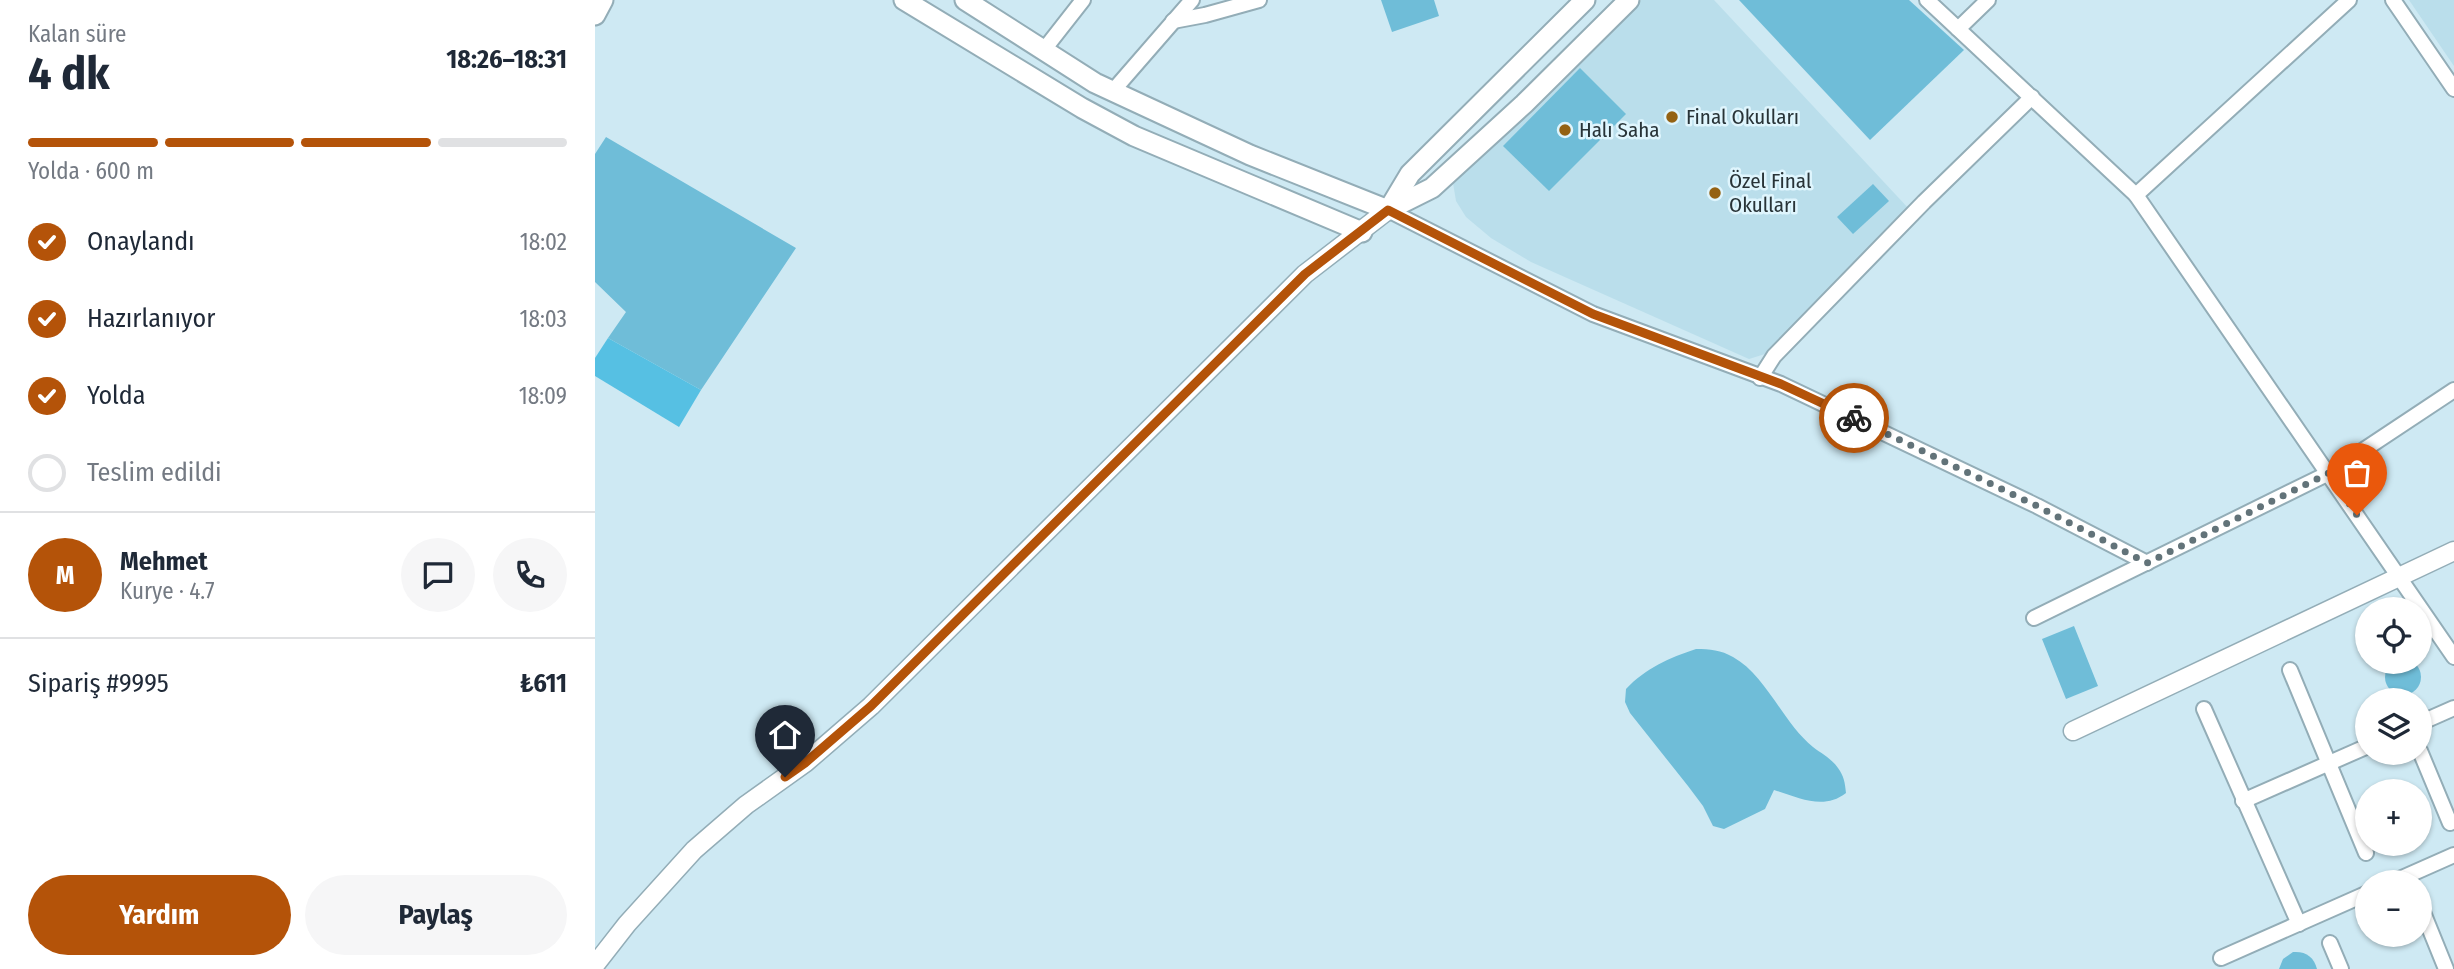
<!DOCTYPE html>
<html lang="tr">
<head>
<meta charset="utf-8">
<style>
	body { margin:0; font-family:"Fira Sans Condensed",sans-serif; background:#f6f6f7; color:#1f2937; height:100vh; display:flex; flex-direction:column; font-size:26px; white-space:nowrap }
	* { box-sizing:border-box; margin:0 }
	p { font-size:23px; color:#747a83 }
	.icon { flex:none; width:38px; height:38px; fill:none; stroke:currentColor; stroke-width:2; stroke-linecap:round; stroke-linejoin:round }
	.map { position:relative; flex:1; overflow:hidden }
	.side { display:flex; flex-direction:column; background:#fff; width:595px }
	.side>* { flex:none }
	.fabs { position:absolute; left:1760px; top:597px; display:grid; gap:14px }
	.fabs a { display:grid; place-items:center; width:77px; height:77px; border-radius:50%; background:#fff; box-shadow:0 2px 5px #0004; font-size:35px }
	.pin { position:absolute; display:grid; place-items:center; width:60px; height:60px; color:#fff; margin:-72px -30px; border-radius:50% 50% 50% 0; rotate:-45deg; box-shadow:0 0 7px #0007 }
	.pin .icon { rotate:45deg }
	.courier { position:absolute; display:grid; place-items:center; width:70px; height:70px; margin:-35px; border:5px solid #b45309; border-radius:50%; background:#fff; color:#222; box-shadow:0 2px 9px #0007 }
	.summary em { font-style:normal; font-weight:700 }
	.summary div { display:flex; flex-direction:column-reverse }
	.summary { display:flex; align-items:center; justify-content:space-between; height:119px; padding:0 28px }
	h1 { font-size:46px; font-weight:700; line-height:52px }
	.bar { display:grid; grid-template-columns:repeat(4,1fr); gap:10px 7px; align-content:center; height:84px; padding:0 28px }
	.bar i { height:9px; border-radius:5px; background:#e0e1e3 }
	.bar .on { background:#b45309 }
	.bar p { grid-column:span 4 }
	.line { display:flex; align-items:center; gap:18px; padding:0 28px; border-top:2px solid #e0e1e3 }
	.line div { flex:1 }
	.round { display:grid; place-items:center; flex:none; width:74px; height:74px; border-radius:37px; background:#f6f6f7 }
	ol { padding:0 28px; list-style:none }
	li { display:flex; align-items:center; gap:21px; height:77px }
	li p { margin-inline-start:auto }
	li .icon { padding:7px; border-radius:50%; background:#b45309; color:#fff; stroke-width:4 }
	li:last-child { color:#747a83 }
	li i { width:38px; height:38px; border:4px solid #e0e1e3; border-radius:50% }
	.primary-button { display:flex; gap:14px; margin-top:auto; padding:14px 28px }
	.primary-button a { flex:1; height:80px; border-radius:42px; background:#b45309; color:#fff; font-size:28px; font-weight:700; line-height:80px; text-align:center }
	.primary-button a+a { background:#f6f6f7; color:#1f2937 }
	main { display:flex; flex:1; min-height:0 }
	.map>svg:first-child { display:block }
	.built { fill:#badeeb }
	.green { fill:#6fbdd8 }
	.forest { fill:#56c0e3 }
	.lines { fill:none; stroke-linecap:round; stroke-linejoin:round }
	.minor-casing { stroke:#93adb7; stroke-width:18 }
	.tertiary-casing { stroke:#93adb7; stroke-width:21 }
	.secondary-casing { stroke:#93adb7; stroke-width:23 }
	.minor { stroke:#fff; stroke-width:14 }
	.tertiary { stroke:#fff; stroke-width:18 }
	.secondary { stroke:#fff; stroke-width:19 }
	.done { stroke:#627379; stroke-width:7; stroke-dasharray:0 12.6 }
	.route { stroke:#b45309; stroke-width:9 }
	.poi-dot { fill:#946213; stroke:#dff5fd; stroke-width:2.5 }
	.labels { text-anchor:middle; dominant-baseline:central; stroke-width:5; stroke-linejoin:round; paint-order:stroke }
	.poi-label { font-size:21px; fill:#283337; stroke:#dff5fd; text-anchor:start }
</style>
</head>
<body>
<main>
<section class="side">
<div class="summary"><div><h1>4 dk</h1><p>Kalan süre</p></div><em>18:26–18:31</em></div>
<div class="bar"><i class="on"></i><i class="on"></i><i class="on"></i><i></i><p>Yolda · 600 m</p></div>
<ol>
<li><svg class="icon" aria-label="check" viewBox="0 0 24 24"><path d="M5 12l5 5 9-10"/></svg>Onaylandı<p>18:02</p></li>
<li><svg class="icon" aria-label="check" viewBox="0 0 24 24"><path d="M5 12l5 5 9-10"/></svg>Hazırlanıyor<p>18:03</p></li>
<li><svg class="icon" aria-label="check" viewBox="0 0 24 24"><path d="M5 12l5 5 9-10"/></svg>Yolda<p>18:09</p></li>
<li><i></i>Teslim edildi</li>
</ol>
<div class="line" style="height:126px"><b class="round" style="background:#b45309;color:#fff">M</b><div><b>Mehmet</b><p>Kurye · 4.7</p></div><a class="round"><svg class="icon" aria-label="chat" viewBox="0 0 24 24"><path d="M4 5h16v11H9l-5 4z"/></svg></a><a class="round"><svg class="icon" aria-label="phone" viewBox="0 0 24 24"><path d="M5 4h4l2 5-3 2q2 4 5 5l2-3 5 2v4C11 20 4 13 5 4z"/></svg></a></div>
<div class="line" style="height:91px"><div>Sipariş #9995</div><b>₺611</b></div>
<div class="primary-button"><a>Yardım</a><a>Paylaş</a></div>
</section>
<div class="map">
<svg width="1859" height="969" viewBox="0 0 1859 969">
	<rect width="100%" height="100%" fill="#cee9f3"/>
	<!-- built -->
	<g class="built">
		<polygon points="1046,0 1119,0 1315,210 1170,354 1154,359 936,262 896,238 871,217 861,201 858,183"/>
		<polygon points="1814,0 1859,0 1859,66"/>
	</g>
	<!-- green -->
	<g class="green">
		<polygon points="786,0 839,0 844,16 797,32"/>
		<polygon points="1144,0 1314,0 1369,50 1275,140"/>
		<polygon points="985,68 1031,114 954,191 908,146"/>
		<polygon points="11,137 201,248 106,390 13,338 31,312 0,282 0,154"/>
		<polygon points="1278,184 1294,201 1258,234 1242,217"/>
		<polygon points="1479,626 1503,686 1471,699 1447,639"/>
		<path d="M1101,649C1115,649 1126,650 1138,657C1171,675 1188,723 1218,747C1227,754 1236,758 1243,768C1249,776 1250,783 1251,793C1228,811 1203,797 1179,790L1170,809L1129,829L1118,826L1108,806L1093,786L1035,713L1030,702L1031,689C1051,668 1074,658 1101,649Z"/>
		<circle cx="1808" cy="677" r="18"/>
		<path d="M1698,952C1711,951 1719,957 1722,969H1684L1688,959Z"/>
	</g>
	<!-- forest -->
	<polygon class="forest" points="13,338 106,390 84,427 0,376 0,358"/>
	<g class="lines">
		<defs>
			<g id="minor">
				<polyline points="1332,0 1541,195 1859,657"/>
				<polyline points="1798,0 1859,89"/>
				<polyline points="578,21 610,15 664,0"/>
				<polyline points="1363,29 1393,0"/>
				<polyline points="448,51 488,0"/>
				<polyline points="517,92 597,0"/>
				<polyline points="1541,195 1754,0"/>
				<polyline points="793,210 998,314 1186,384 1442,506 1552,563"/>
				<polyline points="1165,378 1179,356 1329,202 1437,97"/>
				<polyline points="1439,618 1734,473 1859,390"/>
				<polyline points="1695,670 1771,853"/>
				<polyline points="1609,709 1704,924"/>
				<polyline points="1825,723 1859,708"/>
				<polyline points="1825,751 1855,823"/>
				<polyline points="1648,801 1773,746"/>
				<polyline points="1798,882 1859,855"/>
				<polyline points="1825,905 1851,969"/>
				<polyline points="1735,943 1746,969"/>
				<polyline points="1626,958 1773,893"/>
			</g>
			<g id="tertiary">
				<polyline points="1478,731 1859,551"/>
				<polyline points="0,965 32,924 99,850 151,805 210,763 276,706 710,274 793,210"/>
			</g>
			<g id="secondary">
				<polyline points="309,0 487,108 539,136 767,232"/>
				<polyline points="370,0 500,83 655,155 793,210 837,188 929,104 1034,0"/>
				<polyline points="0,15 8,0"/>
				<polyline points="794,209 815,174 990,0"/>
			</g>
		</defs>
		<!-- minor casing -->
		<use href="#minor" class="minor-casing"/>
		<!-- tertiary casing -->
		<use href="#tertiary" class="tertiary-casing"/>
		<!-- secondary casing -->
		<use href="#secondary" class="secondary-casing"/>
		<!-- minor -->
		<use href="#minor" class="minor"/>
		<!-- tertiary -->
		<use href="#tertiary" class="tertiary"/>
		<!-- secondary -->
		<use href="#secondary" class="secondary"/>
	</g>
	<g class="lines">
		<!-- done -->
		<polyline class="done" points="1259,418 1442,506 1552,563 1734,473 1762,515"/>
		<!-- route -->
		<polyline class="route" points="190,777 210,763 276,706 710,274 793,210 998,314 1186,384 1259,418"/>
	</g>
	<!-- markers -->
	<g class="poi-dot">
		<circle cx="1077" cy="117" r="7"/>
		<circle cx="970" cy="130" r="7"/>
		<circle cx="1120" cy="193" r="7"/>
	</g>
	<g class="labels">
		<!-- poi labels -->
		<g class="poi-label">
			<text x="1091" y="117">Final Okulları</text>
			<text x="984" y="130">Halı Saha</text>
			<text x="1134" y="181">Özel Final<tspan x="1134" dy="24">Okulları</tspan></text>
		</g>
	</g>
</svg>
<div class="fabs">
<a><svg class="icon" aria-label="locate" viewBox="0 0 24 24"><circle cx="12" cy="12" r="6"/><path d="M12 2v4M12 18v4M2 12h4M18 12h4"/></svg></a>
<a><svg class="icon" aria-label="layers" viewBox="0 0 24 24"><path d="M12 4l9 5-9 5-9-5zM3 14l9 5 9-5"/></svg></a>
<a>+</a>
<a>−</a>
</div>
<div class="pin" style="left:1762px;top:515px;background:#ea580c"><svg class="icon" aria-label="bag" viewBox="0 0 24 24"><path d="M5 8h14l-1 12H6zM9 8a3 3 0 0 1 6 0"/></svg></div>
<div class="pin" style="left:190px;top:777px;background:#1f2937"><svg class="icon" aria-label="home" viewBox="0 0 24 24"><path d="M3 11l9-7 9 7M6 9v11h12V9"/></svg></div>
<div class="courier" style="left:1259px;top:418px"><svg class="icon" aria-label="bike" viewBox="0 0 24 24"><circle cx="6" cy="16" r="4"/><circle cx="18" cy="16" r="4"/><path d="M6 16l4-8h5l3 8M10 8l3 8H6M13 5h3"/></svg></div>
</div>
</main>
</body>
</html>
